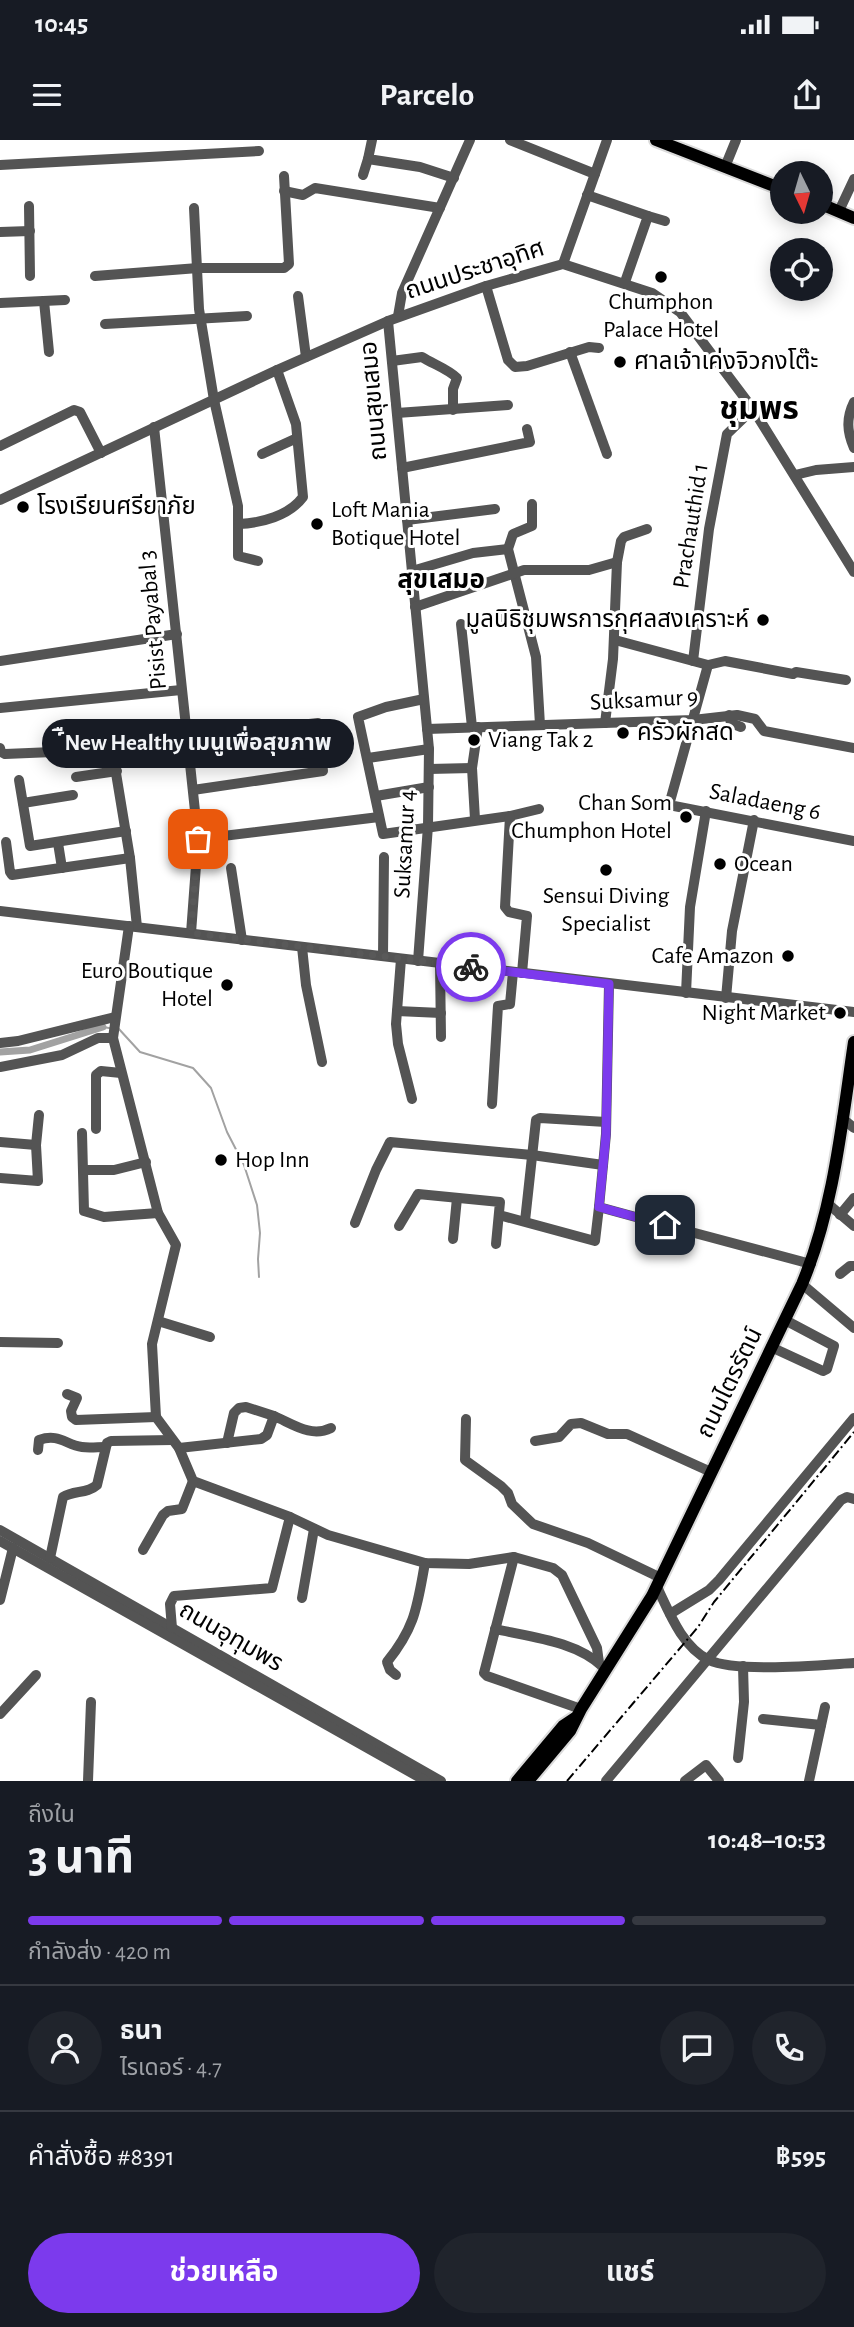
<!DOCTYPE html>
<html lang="th">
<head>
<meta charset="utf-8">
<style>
	body { margin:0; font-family:"Alegreya Sans","Noto Sans Thai",sans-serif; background:#20242c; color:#f1f3f6; height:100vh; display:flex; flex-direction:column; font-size:26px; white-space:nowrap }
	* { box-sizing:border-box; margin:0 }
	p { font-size:23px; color:#9ea1a6 }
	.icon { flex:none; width:38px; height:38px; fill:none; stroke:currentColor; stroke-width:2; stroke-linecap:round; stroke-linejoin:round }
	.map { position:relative; height:1641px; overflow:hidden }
	.panel { display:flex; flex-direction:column; background:#171b24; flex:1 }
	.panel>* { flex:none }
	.needle { width:46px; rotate:175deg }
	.controls { position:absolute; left:770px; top:21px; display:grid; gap:14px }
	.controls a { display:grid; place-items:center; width:63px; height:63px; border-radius:50%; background:#171b24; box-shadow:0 4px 18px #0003; font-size:35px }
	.pin { position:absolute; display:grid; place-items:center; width:60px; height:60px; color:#fff; margin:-30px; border-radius:14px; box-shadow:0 4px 10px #0006 }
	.courier { position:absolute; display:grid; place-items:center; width:70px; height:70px; margin:-35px; border:5px solid #7c3aed; border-radius:50%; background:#fff; color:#222; box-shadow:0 2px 9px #0007 }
	.bubble { position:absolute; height:49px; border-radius:24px; background:#171b24; box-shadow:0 4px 18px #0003; font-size:23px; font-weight:700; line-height:49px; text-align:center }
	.summary em { font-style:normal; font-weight:700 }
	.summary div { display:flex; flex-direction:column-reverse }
	.summary { display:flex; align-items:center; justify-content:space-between; height:119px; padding:0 28px }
	h1 { font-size:46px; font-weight:700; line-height:52px }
	.bar { display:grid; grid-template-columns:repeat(4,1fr); gap:10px 7px; align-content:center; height:84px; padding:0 28px }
	.bar i { height:9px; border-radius:5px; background:#363941 }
	.bar .on { background:#7c3aed }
	.bar p { grid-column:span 4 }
	.line { display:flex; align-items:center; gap:18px; padding:0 28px; border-top:2px solid #363941 }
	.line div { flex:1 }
	.round { display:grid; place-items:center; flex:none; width:74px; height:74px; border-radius:37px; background:#20242c }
	.button { display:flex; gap:14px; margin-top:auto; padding:14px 28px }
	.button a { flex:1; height:80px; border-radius:42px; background:#7c3aed; color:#fff; font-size:28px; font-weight:700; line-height:80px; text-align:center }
	.button a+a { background:#20242c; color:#f1f3f6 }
	.status { display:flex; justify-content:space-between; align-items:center; height:49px; padding:0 35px; background:#171b24; direction:ltr }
	.status svg { height:19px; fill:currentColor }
	header { display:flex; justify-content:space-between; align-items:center; height:91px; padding:0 28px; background:#171b24; font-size:32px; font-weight:700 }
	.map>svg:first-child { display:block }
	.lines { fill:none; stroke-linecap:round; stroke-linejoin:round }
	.stream { stroke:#a2a2a2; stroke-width:2 }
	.canal { stroke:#a2a2a2; stroke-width:7 }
	.major-casing { stroke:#dbdbdb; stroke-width:16 }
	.minor { stroke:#545454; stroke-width:10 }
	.major { stroke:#000; stroke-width:12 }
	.rail { stroke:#000; stroke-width:2; stroke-dasharray:10 3.5 2 3.5; stroke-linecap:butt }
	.done { stroke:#595959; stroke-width:7; stroke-dasharray:0 12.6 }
	.route { stroke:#7c3aed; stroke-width:9 }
	.poi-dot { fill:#000; stroke:#fff; stroke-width:2.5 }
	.labels { text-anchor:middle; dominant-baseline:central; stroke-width:6; stroke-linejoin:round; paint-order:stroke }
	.street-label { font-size:24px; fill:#000; stroke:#fff }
	.poi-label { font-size:24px; fill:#000; stroke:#fff; text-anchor:start }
	.neighbourhood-label { font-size:26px; font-weight:bold; fill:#000; stroke:#fff }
	.district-label { font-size:32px; font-weight:bold; fill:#000; stroke:#fff }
</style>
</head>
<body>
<div class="status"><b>10:45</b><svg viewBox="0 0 49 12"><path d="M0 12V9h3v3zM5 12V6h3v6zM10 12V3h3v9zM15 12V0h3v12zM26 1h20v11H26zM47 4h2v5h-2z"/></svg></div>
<header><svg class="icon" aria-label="menu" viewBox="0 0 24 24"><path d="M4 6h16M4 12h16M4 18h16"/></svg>Parcelo<svg class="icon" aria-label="share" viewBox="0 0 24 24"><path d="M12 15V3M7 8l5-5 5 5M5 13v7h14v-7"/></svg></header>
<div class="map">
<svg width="854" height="1641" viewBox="0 0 854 1641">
	<rect width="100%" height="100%" fill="#fff"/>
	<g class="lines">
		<!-- stream -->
		<g class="stream">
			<polyline points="103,887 109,888"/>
			<polyline points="118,888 140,912 193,928 211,948 227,992 244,1025 257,1065 260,1093 258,1119 259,1137"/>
		</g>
		<!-- canal -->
		<polyline class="canal" points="0,912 30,910 103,887"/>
		<defs>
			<g id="major">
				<polyline points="656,0 782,49"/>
				<polyline points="821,64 854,78"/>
				<polyline points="517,1641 563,1586 575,1578"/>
				<path d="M528,1641L570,1591L581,1569L652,1456L802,1144C834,1068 842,982 854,902"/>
			</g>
		</defs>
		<!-- major casing -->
		<use href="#major" class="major-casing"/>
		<!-- minor -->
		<g class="minor">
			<polyline points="372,0 368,19 420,27 454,38"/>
			<polyline points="510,0 595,34"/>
			<polyline points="0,25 259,11"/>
			<polyline points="725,27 736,0"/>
			<polyline points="363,35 368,19"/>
			<polyline points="284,51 303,55 315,48 440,68"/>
			<polyline points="587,55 648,76 625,142"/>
			<polyline points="29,66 30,136"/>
			<polyline points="194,68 199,169 214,260 238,366 238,416 258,421"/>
			<polyline points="839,71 854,39"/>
			<polyline points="648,76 665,81"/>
			<polyline points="0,92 30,91"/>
			<polyline points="563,124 607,0"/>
			<polyline points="95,136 198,128 284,128 289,124 284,36"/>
			<polyline points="486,146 508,220 515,227 527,226 589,207 599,208"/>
			<polyline points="298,156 306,217"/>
			<polyline points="44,161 49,212"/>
			<polyline points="0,163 65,160"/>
			<polyline points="398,176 402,153 470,0"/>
			<polyline points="388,181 429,609 428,686 418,821"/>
			<polyline points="105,184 247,176"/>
			<polyline points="570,212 607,314"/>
			<path d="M392,221L422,217C433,224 448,229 457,238L453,249V270"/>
			<path d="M854,262C846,278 847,292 854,308"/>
			<polyline points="397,273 508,265"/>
			<polyline points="154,287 198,699 191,793"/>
			<polyline points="0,306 74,270 80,272 101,313"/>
			<polyline points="262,314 297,298"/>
			<polyline points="402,328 530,302 527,289"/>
			<polyline points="795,335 816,330 854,327"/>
			<polyline points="0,360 277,230 388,181 486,146 563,124 652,153 680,172 753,269 854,432"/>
			<polyline points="532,364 532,386 513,394 508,409 536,517 540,585"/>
			<polyline points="407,380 495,369"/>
			<path d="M239,384C261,383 289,376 303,357L296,284L277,230"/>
			<polyline points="412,431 473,413 508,409"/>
			<polyline points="415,467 524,430 589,430 617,422"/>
			<polyline points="485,481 524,472"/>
			<polyline points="461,484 472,587"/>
			<polyline points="615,500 708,525 669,665 854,701"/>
			<polyline points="0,521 177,494"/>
			<polyline points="693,521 709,389 727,294 753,269"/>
			<polyline points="708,525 725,521 793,534 796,532 846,540"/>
			<polyline points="424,559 386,567 358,577 383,694 510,676 539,669"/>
			<polyline points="0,568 181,550"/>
			<polyline points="729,575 731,583 741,587"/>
			<polyline points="605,583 613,519 617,422 621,401 624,397 647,389"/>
			<polyline points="427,589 693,580 737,575 755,579 764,591 854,608"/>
			<polyline points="187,598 318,583 323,631 193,650"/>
			<polyline points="0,608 1,612 5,614 101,610 109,610 113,615 130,718 137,787"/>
			<polyline points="368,618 429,609"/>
			<polyline points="429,629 472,628"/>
			<polyline points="76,637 117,631"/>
			<polyline points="19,640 30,706 126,691"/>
			<polyline points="376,656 429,647"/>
			<polyline points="23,663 73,655"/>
			<polyline points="510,676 505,767 509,772 527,776 522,833"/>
			<polyline points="475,679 472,628 478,587"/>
			<polyline points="198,699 379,677"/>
			<polyline points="6,702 10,732 12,735 130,718"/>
			<polyline points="58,703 62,728"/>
			<polyline points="231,728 242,800"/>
			<polyline points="0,771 854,872"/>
			<polyline points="129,786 113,898 158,1073 176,1105 152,1204 156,1277 179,1308 193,1341 290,1377 328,1395 425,1423 469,1424 514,1417 553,1428 562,1435 597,1508 599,1523"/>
			<polyline points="302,807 306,845 322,922"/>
			<polyline points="383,816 384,717"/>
			<polyline points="401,819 396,884 398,904 412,959"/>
			<polyline points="440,823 441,897"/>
			<polyline points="609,844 606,994 599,1067 665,1085"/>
			<polyline points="686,853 690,767 706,671"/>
			<polyline points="726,858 732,791 754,680"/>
			<polyline points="397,871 441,873"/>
			<polyline points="0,903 18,901 115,877"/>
			<polyline points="0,927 62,915 98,898 113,898"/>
			<polyline points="492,964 498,866 510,864 513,832"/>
			<polyline points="842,978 854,988"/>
			<polyline points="96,989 96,935 101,931 121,933"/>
			<polyline points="82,993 84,1071 104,1077 158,1073"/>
			<polyline points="0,1002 36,1005"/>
			<polyline points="83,1030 114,1030 146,1022"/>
			<polyline points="0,1038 38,1041 36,1005 39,975"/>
			<polyline points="827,1063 854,1086"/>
			<polyline points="499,1075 595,1101 599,1067"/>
			<polyline points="840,1075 854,1058"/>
			<polyline points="525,1081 536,980 540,978 606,982"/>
			<polyline points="355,1083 376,1030 390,1002 532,1015 603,1025"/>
			<polyline points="399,1086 418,1054 500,1062 496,1104"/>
			<polyline points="676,1088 811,1124"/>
			<polyline points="453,1099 457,1058"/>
			<polyline points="840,1134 850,1126 854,1126"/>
			<polyline points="802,1144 854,1188"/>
			<polyline points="158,1181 210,1197"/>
			<polyline points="0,1202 58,1203"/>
			<polyline points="771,1207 823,1231 827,1229 834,1206 785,1180"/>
			<polyline points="67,1254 77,1258 71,1271 72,1277 76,1280 156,1277"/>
			<polyline points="466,1279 465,1320 501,1346 508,1353 512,1364 533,1384 588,1403 661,1438"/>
			<polyline points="535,1301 559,1297 571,1284 581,1283 608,1294 627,1294 711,1332"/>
			<polyline points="227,1303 234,1273 239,1268 246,1267 274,1276"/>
			<path d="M179,1308L261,1299L267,1295L274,1276C293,1284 311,1298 331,1288"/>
			<path d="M38,1310L39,1300C59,1293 66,1305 82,1307C89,1308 98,1307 105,1307"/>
			<polyline points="0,1390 441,1641"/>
			<polyline points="0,1401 426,1641"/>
			<polyline points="143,1410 163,1375 168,1371 182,1369 193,1341"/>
			<polyline points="514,1417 484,1533 487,1536 581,1569"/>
			<path d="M50,1418L63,1357C74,1350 87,1354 97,1345L107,1303L111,1301L172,1300"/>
			<path d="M657,1447C669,1472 682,1507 709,1520C736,1533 821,1525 854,1523"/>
			<polyline points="302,1458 314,1389"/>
			<polyline points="0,1460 13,1408"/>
			<polyline points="670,1474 709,1450 719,1440 854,1278"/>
			<polyline points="172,1488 170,1464 174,1456 272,1448 290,1377"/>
			<path d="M495,1489C530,1497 576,1501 603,1527"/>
			<path d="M396,1535L390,1530L387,1522C416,1486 417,1466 425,1423"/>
			<polyline points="0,1574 36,1535"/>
			<polyline points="763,1579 821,1585"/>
			<polyline points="738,1618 744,1562 743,1526"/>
			<polyline points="88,1641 91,1562"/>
			<polyline points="606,1641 841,1360 847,1357 854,1359"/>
			<polyline points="685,1641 706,1625 719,1641"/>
			<polyline points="809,1641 825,1567"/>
		</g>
		<!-- major -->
		<use href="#major" class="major"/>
		<!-- rail -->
		<polyline class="rail" points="567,1641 698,1487 714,1462 854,1292"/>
	</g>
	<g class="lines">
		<!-- done -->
		<polyline class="done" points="198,699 191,793 471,827"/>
		<!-- route -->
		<polyline class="route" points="471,827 609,844 606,995 599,1067 665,1085"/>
	</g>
	<!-- markers -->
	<g class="poi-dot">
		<circle cx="661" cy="137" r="7"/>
		<circle cx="620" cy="222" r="7"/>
		<circle cx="23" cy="367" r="7"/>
		<circle cx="317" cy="384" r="7"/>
		<circle cx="763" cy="480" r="7"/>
		<circle cx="623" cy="593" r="7"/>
		<circle cx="474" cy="600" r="7"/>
		<circle cx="686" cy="677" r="7"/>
		<circle cx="720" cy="724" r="7"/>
		<circle cx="606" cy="730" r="7"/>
		<circle cx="788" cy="816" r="7"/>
		<circle cx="227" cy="845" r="7"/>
		<circle cx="840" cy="873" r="7"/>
		<circle cx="221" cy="1020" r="7"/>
	</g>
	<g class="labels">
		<!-- street labels -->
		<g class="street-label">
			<text transform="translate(475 130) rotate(-18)">ถนนประชาอุทิศ</text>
			<text transform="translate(374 261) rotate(-95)">ถนนสุขเสมอ</text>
			<text transform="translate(691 386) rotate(-81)">Prachauthid 1</text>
			<text transform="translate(153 480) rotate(-95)">Pisist Payabal 3</text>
			<text transform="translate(644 560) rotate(-3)">Suksamur 9</text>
			<text transform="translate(765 662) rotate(11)">Saladaeng 6</text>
			<text transform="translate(405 704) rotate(-87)">Suksamur 4</text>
			<text transform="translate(730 1243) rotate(-64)">ถนนไตรรัตน์</text>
			<text transform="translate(231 1497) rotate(30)">ถนนอุทุมพร</text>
		</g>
		<!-- poi labels -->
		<g class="poi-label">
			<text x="661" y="162" text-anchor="middle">Chumphon<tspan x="661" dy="28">Palace Hotel</tspan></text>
			<text x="634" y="222">ศาลเจ้าเค่งจิวกงโต๊ะ</text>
			<text x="37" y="367">โรงเรียนศรียาภัย</text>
			<text x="331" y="370">Loft Mania<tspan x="331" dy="28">Botique Hotel</tspan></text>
			<text x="749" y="480" text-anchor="end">มูลนิธิชุมพรการกุศลสงเคราะห์</text>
			<text x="637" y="593">ครัวผักสด</text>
			<text x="488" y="600">Viang Tak 2</text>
			<text x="672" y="663" text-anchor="end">Chan Som<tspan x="672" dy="28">Chumphon Hotel</tspan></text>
			<text x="734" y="724">Ocean</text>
			<text x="606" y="756" text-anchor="middle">Sensui Diving<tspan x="606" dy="28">Specialist</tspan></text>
			<text x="774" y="816" text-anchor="end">Cafe Amazon</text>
			<text x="213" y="831" text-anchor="end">Euro Boutique<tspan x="213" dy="28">Hotel</tspan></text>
			<text x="826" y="873" text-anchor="end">Night Market</text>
			<text x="235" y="1020">Hop Inn</text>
		</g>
		<!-- neighbourhood labels -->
		<g class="neighbourhood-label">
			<text x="441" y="440">สุขเสมอ</text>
		</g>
		<!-- district labels -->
		<g class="district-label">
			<text x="759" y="269">ชุมพร</text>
		</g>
	</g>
</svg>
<div class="controls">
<a><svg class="needle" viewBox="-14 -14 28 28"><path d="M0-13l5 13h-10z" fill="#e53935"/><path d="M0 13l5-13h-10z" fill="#9ea1a6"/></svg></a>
<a><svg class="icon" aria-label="locate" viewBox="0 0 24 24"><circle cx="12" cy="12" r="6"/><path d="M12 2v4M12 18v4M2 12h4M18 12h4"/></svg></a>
</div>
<div class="pin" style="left:198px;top:699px;background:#ea580c"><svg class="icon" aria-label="bag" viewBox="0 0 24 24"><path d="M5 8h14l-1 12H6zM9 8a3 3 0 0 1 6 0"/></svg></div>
<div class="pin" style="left:665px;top:1085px;background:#1f2937"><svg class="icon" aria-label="home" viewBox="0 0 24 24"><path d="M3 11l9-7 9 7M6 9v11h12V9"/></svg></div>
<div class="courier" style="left:471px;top:827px"><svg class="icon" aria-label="bike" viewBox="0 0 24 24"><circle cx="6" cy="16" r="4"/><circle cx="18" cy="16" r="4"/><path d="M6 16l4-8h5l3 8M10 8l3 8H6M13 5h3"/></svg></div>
<div class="bubble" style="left:42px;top:579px;width:312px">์ืNew Healthy เมนูเพื่อสุขภาพ</div>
</div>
<section class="panel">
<div class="summary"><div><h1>3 นาที</h1><p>ถึงใน</p></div><em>10:48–10:53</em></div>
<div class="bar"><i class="on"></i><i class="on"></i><i class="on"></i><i></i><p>กำลังส่ง · 420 m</p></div>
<div class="line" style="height:126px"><a class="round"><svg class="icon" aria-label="person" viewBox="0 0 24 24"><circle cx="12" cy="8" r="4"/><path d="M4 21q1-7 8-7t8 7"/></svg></a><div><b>ธนา</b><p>ไรเดอร์ · 4.7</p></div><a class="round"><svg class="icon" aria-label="chat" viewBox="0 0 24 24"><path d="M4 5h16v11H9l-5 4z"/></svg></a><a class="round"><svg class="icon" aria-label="phone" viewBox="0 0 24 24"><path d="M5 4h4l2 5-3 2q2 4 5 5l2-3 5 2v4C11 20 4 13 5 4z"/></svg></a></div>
<div class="line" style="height:91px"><div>คำสั่งซื้อ #8391</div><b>฿595</b></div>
<div class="button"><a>ช่วยเหลือ</a><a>แชร์</a></div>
</section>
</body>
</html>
